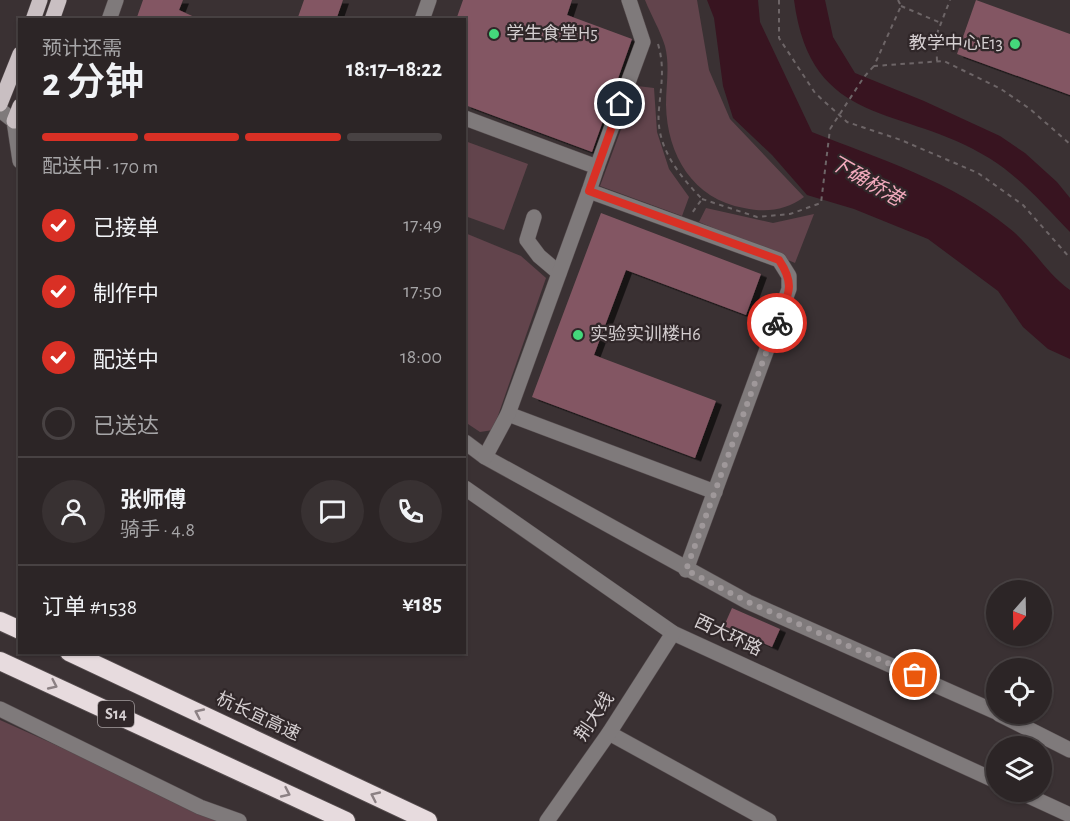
<!DOCTYPE html>
<html lang="zh">
<head>
<meta charset="utf-8">
<style>
	body { margin:0; font-family:"Alegreya Sans","Noto Sans SC",sans-serif; background:#383132; color:#f1f3f6; height:100vh; display:flex; flex-direction:column; font-size:22px; white-space:nowrap }
	* { box-sizing:border-box; margin:0 }
	p { font-size:20px; color:#a6a5a7 }
	.icon { flex:none; width:33px; height:33px; fill:none; stroke:currentColor; stroke-width:2; stroke-linecap:round; stroke-linejoin:round }
	.map { position:relative; flex:1; overflow:hidden }
	.side { position:absolute; left:18px; top:18px; width:448px; height:636px; display:flex; flex-direction:column; background:#2c2526; border-radius:0px; box-shadow:0 2px 4px #0004,0 0 0 2px #484243 }
	.side>* { flex:none }
	.needle { width:39px; rotate:200deg }
	.tools { position:absolute; left:986px; top:580px; display:grid; gap:12px }
	.tools a { display:grid; place-items:center; width:66px; height:66px; border-radius:50%; background:#2c2526; box-shadow:0 2px 4px #0004,0 0 0 2px #484243; font-size:30px }
	.pin { position:absolute; display:grid; place-items:center; width:51px; height:51px; color:#fff; margin:-26px; border:3px solid #fff; border-radius:50%; box-shadow:0 2px 6px #0007 }
	.courier { position:absolute; display:grid; place-items:center; width:60px; height:60px; margin:-30px; border:4px solid #d93025; border-radius:50%; background:#fff; color:#222; box-shadow:0 2px 8px #0007 }
	.headline em { font-style:normal; font-weight:600 }
	.headline div { display:flex; flex-direction:column-reverse }
	.headline { display:flex; align-items:center; justify-content:space-between; height:102px; padding:0 24px }
	h1 { font-size:39px; font-weight:600; line-height:45px }
	.bar { display:grid; grid-template-columns:repeat(4,1fr); gap:9px 6px; align-content:center; height:72px; padding:0 24px }
	.bar i { height:8px; border-radius:4px; background:#484243 }
	.bar .on { background:#d93025 }
	.bar p { grid-column:span 4 }
	.line { display:flex; align-items:center; gap:15px; padding:0 24px; border-top:2px solid #484243 }
	.line div { flex:1 }
	.round { display:grid; place-items:center; flex:none; width:63px; height:63px; border-radius:32px; background:#383132 }
	ol { padding:0 24px; list-style:none }
	li { display:flex; align-items:center; gap:18px; height:66px }
	li p { margin-inline-start:auto }
	li .icon { padding:6px; border-radius:50%; background:#d93025; color:#fff; stroke-width:4 }
	li:last-child { color:#a6a5a7 }
	li i { width:33px; height:33px; border:3px solid #484243; border-radius:50% }
	.map>svg:first-child { display:block }
	.green { fill:#62444c }
	.water { fill:#381420 }
	.building { fill:#835763; filter:url(#shadow) }
	.lines { fill:none; stroke-linecap:round; stroke-linejoin:round }
	.minor-casing { stroke:#564d4f; stroke-width:16 }
	.major-casing { stroke:#564d4f; stroke-width:16 }
	.highway-casing { stroke:#564d4f; stroke-width:20 }
	.path { stroke:#6d6567; stroke-width:2; stroke-dasharray:4.5 4.5; stroke-linecap:butt }
	.minor { stroke:#7f7a7b; stroke-width:15 }
	.major { stroke:#c9bfc2; stroke-width:15 }
	.highway { stroke:#e7dbde; stroke-width:18 }
	.path-bridge { stroke:#6d6567; stroke-width:2; stroke-dasharray:4.5 4.5; stroke-linecap:butt }
	.oneway { stroke:#8c8184 }
	.done { stroke:#9f989a; stroke-width:6; stroke-dasharray:0 10.8 }
	.route { stroke:#d93025; stroke-width:8 }
	.poi-dot { fill:#44d77b; stroke:#302729; stroke-width:2 }
	.labels { text-anchor:middle; dominant-baseline:central; stroke-width:4.5; stroke-linejoin:round; paint-order:stroke }
	.shield { fill:#302729; stroke:#a49d9f; stroke-width:1.5 }
	.shield-label { font-size:16px; font-weight:bold; fill:#d5cfd1 }
	.poi-label { font-size:18px; fill:#d5cfd1; stroke:#302729; text-anchor:start }
	.street-label { font-size:18px; fill:#d5cfd1; stroke:#302729 }
	.water-label { font-size:20px; font-style:italic; fill:#f3aabd; stroke:#302729 }
</style>
</head>
<body>
<div class="map">
<svg width="1070" height="821" viewBox="0 0 1070 821">
	<defs>
		<filter id="shadow"><feDropShadow dx="6" dy="3.5" stdDeviation="0" flood-color="#0009"/></filter>
	</defs>
	<rect width="100%" height="100%" fill="#3a3133"/>
	<!-- green -->
	<g class="green">
		<path d="M645,0H697L709,70L730,119L804,197C786,210 767,213 744,208C693,199 667,155 666,105C666,85 670,66 665,46C660,30 651,15 645,0Z"/>
		<polygon points="637,86 654,88 657,132 669,169 689,197 682,216 600,186"/>
		<polygon points="465,141 528,164 504,230 465,216"/>
		<polygon points="706,208 773,223 814,214 795,263 699,222"/>
		<polygon points="465,233 521,256 546,278 493,430 480,432 465,422"/>
		<polygon points="0,720 226,821 0,821"/>
	</g>
	<!-- water -->
	<g class="water">
		<path d="M707,0H758L760,22L812,132C879,159 952,181 1009,228C1032,246 1046,273 1070,290V359L1048,349L1023,327L998,291L928,239L854,209L807,195L772,155L733,118L723,86L714,18Z"/>
		<path d="M794,0H825L833,37L855,73L924,101L1000,136L1025,153L1057,182L1070,198V232C1044,205 1021,178 989,158C903,104 811,130 794,0Z"/>
	</g>
	<!-- building -->
	<g class="building">
		<polygon points="143,0 183,0 179,10 201,20 136,20"/>
		<polygon points="304,0 343,0 336,20 297,20"/>
		<polygon points="463,0 572,0 567,15 632,39 592,152 465,105 465,20 456,20"/>
		<polygon points="976,0 1070,34 1070,95 957,54"/>
		<polygon points="601,213 761,274 746,315 626,270 594,355 716,401 695,458 532,397"/>
		<polygon points="732,608 780,629 772,647 724,626"/>
	</g>
	<g class="lines">
		<defs>
			<g id="minor">
				<polyline points="109,20 116,0"/>
				<polyline points="422,20 429,0"/>
				<polyline points="0,110 14,121 20,161"/>
				<polyline points="465,118 597,167 589,191 779,260 789,276 789,289 686,570"/>
				<polyline points="597,167 643,42 629,0"/>
				<polyline points="534,217 527,240 539,256 559,273"/>
				<polyline points="508,414 715,492"/>
				<polyline points="465,442 485,457 748,602 996,712"/>
				<polyline points="485,457 508,414 589,191"/>
				<polyline points="465,488 673,633 996,781"/>
				<polyline points="0,709 200,807 239,821"/>
				<polyline points="999,714 1070,750"/>
				<polyline points="609,733 769,821"/>
				<polyline points="1020,792 1070,815"/>
				<polyline points="547,821 609,733 673,633"/>
			</g>
			<g id="major">
				<polyline points="33,20 40,0"/>
				<polyline points="52,20 59,0"/>
				<polyline points="0,104 20,54"/>
				<polyline points="14,121 20,106"/>
			</g>
			<g id="highway">
				<polyline points="0,621 20,630"/>
				<polyline points="69,652 428,821"/>
				<polyline points="0,661 346,821"/>
			</g>
		</defs>
		<!-- minor casing -->
		<use href="#minor" class="minor-casing"/>
		<!-- major casing -->
		<use href="#major" class="major-casing"/>
		<!-- highway casing -->
		<use href="#highway" class="highway-casing"/>
		<!-- path -->
		<g class="path">
			<polyline points="779,0 779,38 815,93 847,122 901,140 978,173 1023,205 1070,258"/>
			<polyline points="898,0 901,6 874,66 944,61 1001,89 1030,109 1070,144"/>
			<polyline points="901,6 941,23"/>
			<path d="M658,44C665,68 661,85 659,109C655,146 678,174 702,199L692,213"/>
			<polyline points="937,61 936,36 950,0"/>
			<polyline points="702,199 757,217 790,214 821,203 830,129"/>
		</g>
		<!-- minor -->
		<use href="#minor" class="minor"/>
		<!-- major -->
		<use href="#major" class="major"/>
		<!-- highway -->
		<use href="#highway" class="highway"/>
		<!-- path-bridge -->
		<polyline class="path-bridge" points="830,129 864,77 874,66"/>
	</g>
	<!-- one-way arrows -->
	<defs><path id="oneway-chevron" d="M-2-3.5L2.5 0L-2 3.5" fill="none" stroke-width="1.6" stroke-linecap="round" stroke-linejoin="round" transform="scale(1.5)"/></defs>
	<g class="oneway">
		<use href="#oneway-chevron" transform="translate(53 685) rotate(25)"/>
		<use href="#oneway-chevron" transform="translate(199 713) rotate(-155)"/>
		<use href="#oneway-chevron" transform="translate(286 793) rotate(25)"/>
		<use href="#oneway-chevron" transform="translate(375 796) rotate(-155)"/>
	</g>
	<g class="lines">
		<!-- done -->
		<polyline class="done" points="777,323 686,570 748,602 915,675"/>
		<!-- route -->
		<path class="route" d="M620,104L589,191L779,260C797,287 787,296 777,323"/>
	</g>
	<!-- markers -->
	<g class="poi-dot">
		<circle cx="494" cy="34" r="6"/>
		<circle cx="1015" cy="44" r="6"/>
		<circle cx="578" cy="335" r="6"/>
	</g>
	<g class="labels">
		<!-- shield labels -->
		<rect class="shield" x="98" y="701" width="36" height="26" rx="4.5"/>
		<g class="shield-label">
			<text x="116" y="714">S14</text>
		</g>
		<!-- poi labels -->
		<g class="poi-label">
			<text x="506" y="34">学生食堂H5</text>
			<text x="1003" y="44" text-anchor="end">教学中心E13</text>
			<text x="590" y="335">实验实训楼H6</text>
		</g>
		<!-- street labels -->
		<g class="street-label">
			<text transform="translate(728 636) rotate(25)">西大环路</text>
			<text transform="translate(258 717) rotate(25)">杭长宜高速</text>
			<text transform="translate(595 717) rotate(-56)">荆大线</text>
		</g>
		<!-- water labels -->
		<g class="water-label">
			<text transform="translate(866 181) rotate(30)">下确桥港</text>
		</g>
	</g>
</svg>
<div class="tools">
<a><svg class="needle" viewBox="-14 -14 28 28"><path d="M0-13l5 13h-10z" fill="#e53935"/><path d="M0 13l5-13h-10z" fill="#a6a5a7"/></svg></a>
<a><svg class="icon" aria-label="locate" viewBox="0 0 24 24"><circle cx="12" cy="12" r="6"/><path d="M12 2v4M12 18v4M2 12h4M18 12h4"/></svg></a>
<a><svg class="icon" aria-label="layers" viewBox="0 0 24 24"><path d="M12 4l9 5-9 5-9-5zM3 14l9 5 9-5"/></svg></a>
</div>
<div class="pin" style="left:915px;top:675px;background:#ea580c"><svg class="icon" aria-label="bag" viewBox="0 0 24 24"><path d="M5 8h14l-1 12H6zM9 8a3 3 0 0 1 6 0"/></svg></div>
<div class="pin" style="left:620px;top:104px;background:#1f2937"><svg class="icon" aria-label="home" viewBox="0 0 24 24"><path d="M3 11l9-7 9 7M6 9v11h12V9"/></svg></div>
<div class="courier" style="left:777px;top:323px"><svg class="icon" aria-label="bike" viewBox="0 0 24 24"><circle cx="6" cy="16" r="4"/><circle cx="18" cy="16" r="4"/><path d="M6 16l4-8h5l3 8M10 8l3 8H6M13 5h3"/></svg></div>
<section class="side">
<div class="headline"><div><h1>2 分钟</h1><p>预计还需</p></div><em>18:17–18:22</em></div>
<div class="bar"><i class="on"></i><i class="on"></i><i class="on"></i><i></i><p>配送中 · 170 m</p></div>
<ol>
<li><svg class="icon" aria-label="check" viewBox="0 0 24 24"><path d="M5 12l5 5 9-10"/></svg>已接单<p>17:49</p></li>
<li><svg class="icon" aria-label="check" viewBox="0 0 24 24"><path d="M5 12l5 5 9-10"/></svg>制作中<p>17:50</p></li>
<li><svg class="icon" aria-label="check" viewBox="0 0 24 24"><path d="M5 12l5 5 9-10"/></svg>配送中<p>18:00</p></li>
<li><i></i>已送达</li>
</ol>
<div class="line" style="height:108px"><a class="round"><svg class="icon" aria-label="person" viewBox="0 0 24 24"><circle cx="12" cy="8" r="4"/><path d="M4 21q1-7 8-7t8 7"/></svg></a><div><b>张师傅</b><p>骑手 · 4.8</p></div><a class="round"><svg class="icon" aria-label="chat" viewBox="0 0 24 24"><path d="M4 5h16v11H9l-5 4z"/></svg></a><a class="round"><svg class="icon" aria-label="phone" viewBox="0 0 24 24"><path d="M5 4h4l2 5-3 2q2 4 5 5l2-3 5 2v4C11 20 4 13 5 4z"/></svg></a></div>
<div class="line" style="height:78px"><div>订单 #1538</div><b>¥185</b></div>
</section>
</div>
</body>
</html>
